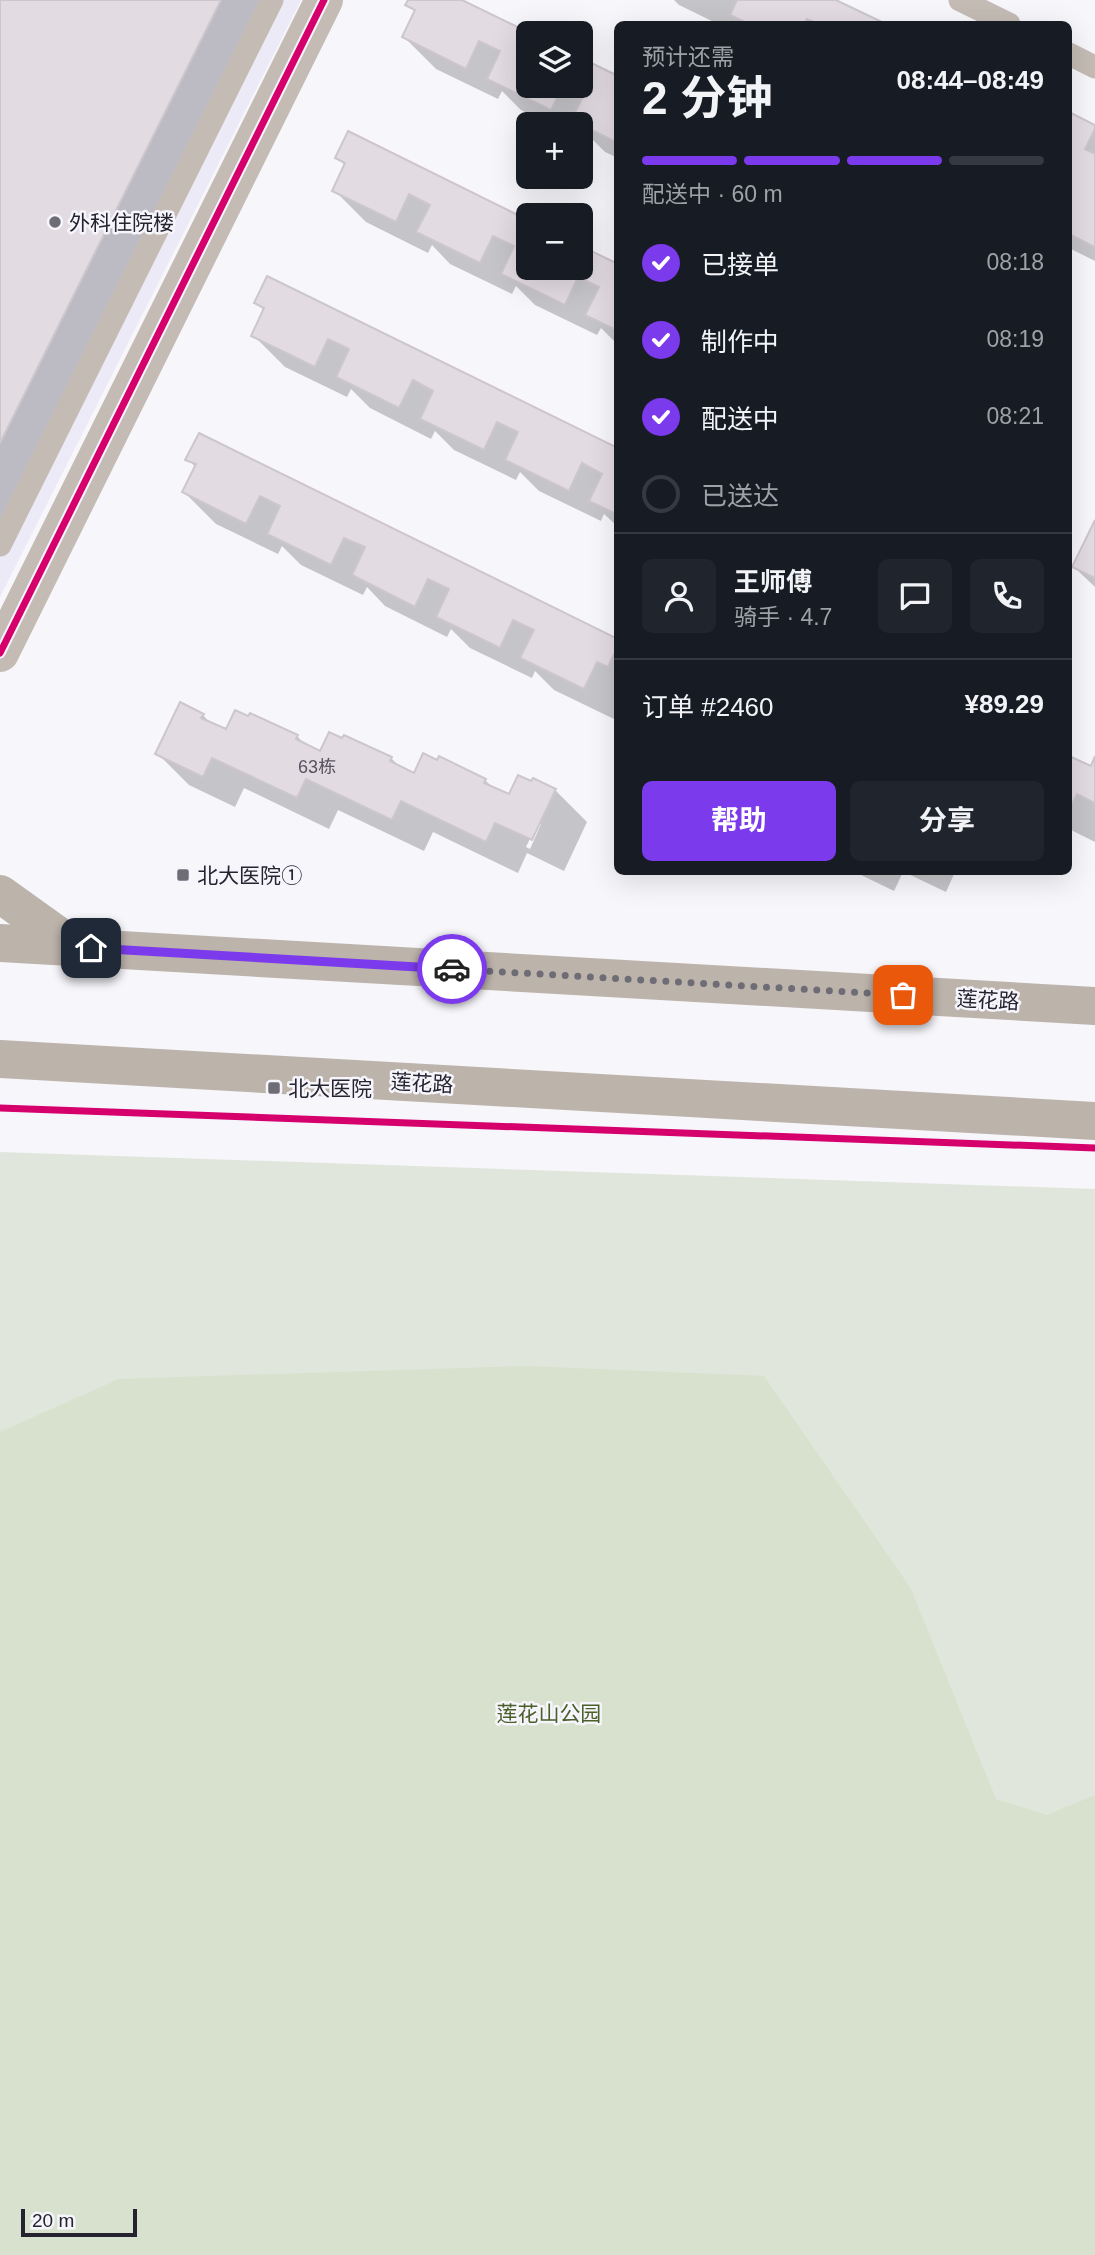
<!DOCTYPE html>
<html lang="zh">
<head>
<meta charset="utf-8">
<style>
	body { margin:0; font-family:Helvetica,"Noto Sans SC",sans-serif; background:#20242c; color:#f1f3f6; height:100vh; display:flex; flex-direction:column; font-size:26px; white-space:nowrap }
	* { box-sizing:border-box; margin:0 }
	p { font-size:23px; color:#9ea1a6 }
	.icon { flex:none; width:38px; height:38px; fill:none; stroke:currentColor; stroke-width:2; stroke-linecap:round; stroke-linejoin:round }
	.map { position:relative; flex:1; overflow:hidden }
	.panel { position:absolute; left:614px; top:21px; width:458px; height:854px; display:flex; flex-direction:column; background:#171b24; border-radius:10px; box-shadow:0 7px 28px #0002 }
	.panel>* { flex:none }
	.controls { position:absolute; left:516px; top:21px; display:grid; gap:14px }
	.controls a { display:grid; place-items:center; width:77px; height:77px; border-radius:10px; background:#171b24; box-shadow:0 7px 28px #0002; font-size:35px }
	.scale { position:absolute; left:21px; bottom:18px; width:116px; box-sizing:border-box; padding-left:7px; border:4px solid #25232f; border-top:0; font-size:19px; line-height:24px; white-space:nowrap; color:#25232f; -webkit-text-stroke:5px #f6f5fc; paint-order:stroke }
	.pin { position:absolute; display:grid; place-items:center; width:60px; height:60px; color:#fff; margin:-30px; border-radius:14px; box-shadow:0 4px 10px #0006 }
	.courier { position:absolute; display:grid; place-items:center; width:70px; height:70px; margin:-35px; border:5px solid #7c3aed; border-radius:50%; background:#fff; color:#222; box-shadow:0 2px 9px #0007 }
	.headline em { font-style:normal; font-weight:700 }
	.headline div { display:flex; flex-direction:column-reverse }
	.headline { display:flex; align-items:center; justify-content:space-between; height:119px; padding:0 28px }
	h1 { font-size:46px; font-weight:700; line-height:52px }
	.bar { display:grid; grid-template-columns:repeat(4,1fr); gap:10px 7px; align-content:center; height:84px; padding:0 28px }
	.bar i { height:9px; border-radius:5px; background:#363941 }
	.bar .active { background:#7c3aed }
	.bar p { grid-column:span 4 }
	.line { display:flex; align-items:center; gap:18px; padding:0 28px; border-top:2px solid #363941 }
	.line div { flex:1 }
	.round { display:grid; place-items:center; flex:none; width:74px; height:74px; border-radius:10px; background:#20242c }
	ol { padding:0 28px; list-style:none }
	li { display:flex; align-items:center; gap:21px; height:77px }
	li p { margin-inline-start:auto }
	li .icon { padding:7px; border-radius:50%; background:#7c3aed; color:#fff; stroke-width:4 }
	li:last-child { color:#9ea1a6 }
	li i { width:38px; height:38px; border:4px solid #363941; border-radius:50% }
	.action { display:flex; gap:14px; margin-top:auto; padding:14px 28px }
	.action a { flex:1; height:80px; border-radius:10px; background:#7c3aed; color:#fff; font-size:28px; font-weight:700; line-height:80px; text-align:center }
	.action a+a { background:#20242c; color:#f1f3f6 }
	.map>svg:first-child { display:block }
	.built { fill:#eceaf6 }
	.green { fill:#e0e6db }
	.forest { fill:#d8e1ce }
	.shadow { fill:#0003; fill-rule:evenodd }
	.building { fill:#e2dbe2; stroke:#cdc6cc; stroke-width:2 }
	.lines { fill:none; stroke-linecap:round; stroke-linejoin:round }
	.service { stroke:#c4bcb4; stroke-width:23 }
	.minor { stroke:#c4bcb4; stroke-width:38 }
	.primary { stroke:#bcb3ab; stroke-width:38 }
	.cycleway-casing { stroke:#f6f5fc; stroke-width:11 }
	.cycleway { stroke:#d6006c; stroke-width:7 }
	.done { stroke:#6e6d76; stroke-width:7; stroke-dasharray:0 12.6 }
	.route { stroke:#7c3aed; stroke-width:9 }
	.poi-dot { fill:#6e6d76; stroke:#f6f5fc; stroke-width:2.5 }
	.labels { text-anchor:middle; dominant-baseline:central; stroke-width:5; stroke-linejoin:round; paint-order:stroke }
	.number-label { font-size:18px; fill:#56535e }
	.poi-label { font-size:21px; fill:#25232f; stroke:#f6f5fc; text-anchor:start }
	.street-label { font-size:21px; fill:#25232f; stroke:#f6f5fc }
	.park-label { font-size:21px; fill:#4a5f2a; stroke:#f6f5fc }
</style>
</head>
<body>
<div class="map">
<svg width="1095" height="2255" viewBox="0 0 1095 2255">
	<rect width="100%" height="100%" fill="#f7f6fb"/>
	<!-- built -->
	<polygon class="built" points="0,0 301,0 0,597"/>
	<!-- green -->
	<polygon class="green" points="0,1152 1095,1189 1095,2255 0,2255"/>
	<!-- forest -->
	<polygon class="forest" points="525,1366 764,1376 910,1587 996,1799 1047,1815 1095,1795 1095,2255 0,2255 0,1432 119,1379"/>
	<!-- shadow -->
	<g class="shadow">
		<polygon points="0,0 261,0 0,521"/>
		<polygon points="410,0 458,0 528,34 528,86 581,86 581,60 618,78 618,158 605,152 586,133 583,141 581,140 581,124 549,124 521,110 502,91 498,99 436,69 404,37 416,13 407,4"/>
		<polygon points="674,0 832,0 882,24 718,24 679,5"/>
		<polygon points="1069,114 1095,127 1095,261 1069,248"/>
		<polygon points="349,134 528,222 528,268 581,268 581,248 618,266 618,345 601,328 597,335 535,305 516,286 512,294 450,264 432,245 428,253 366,222 334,190 346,166 337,158"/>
		<polygon points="256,303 618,450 618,527 604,514 601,521 539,491 520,472 516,480 454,450 435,431 431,439 370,408 351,389 347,397 285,367 253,335 265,311"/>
		<polygon points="188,459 618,640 618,717 616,720 554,690 535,671 532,678 470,648 451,629 447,637 385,606 367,587 363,595 301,565 282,546 278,554 216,524 184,492 196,468"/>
		<polygon points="1095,524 1095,587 1074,567"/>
		<path d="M203,715L212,725L227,732L297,736L307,747L321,753L391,758L401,768L415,775L485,780L495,790L509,797L555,790L587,822L564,871L527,853L518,873L433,832L424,851L338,810L329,829L244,788L235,807L189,785L157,753ZM537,824H541L530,849L526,847Z"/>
		<polygon points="1069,754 1075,761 1091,768 1095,760 1095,842 1069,829"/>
		<polygon points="855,872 903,872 894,891"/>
		<polygon points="904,872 955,872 946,892"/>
	</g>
	<!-- building -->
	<g class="building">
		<polygon points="0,0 221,0 0,443"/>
		<polygon points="408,0 462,0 530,33 528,33 528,86 563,86 551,110 487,79 500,51 479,41 466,69 402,37 415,10 405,5"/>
		<polygon points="737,0 836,0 886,24 819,24 807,19 804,24 749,24 730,15"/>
		<polygon points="581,58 618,76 618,143 571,120 585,93 570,86 581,86"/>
		<polygon points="1069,112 1095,125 1095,129 1085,149 1095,154 1095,247 1069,234"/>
		<polygon points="348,131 528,220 528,268 581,268 581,246 618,264 618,331 585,315 599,287 578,277 565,305 501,274 514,246 493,236 480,263 416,232 430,205 409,194 396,222 332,191 345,163 335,158"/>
		<polygon points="267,276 618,448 618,515 589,501 602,474 582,463 569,491 505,460 518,432 497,422 484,450 420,419 433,391 413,380 399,408 336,377 349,349 328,339 315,367 251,336 264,308 254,303"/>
		<polygon points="199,433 618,639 618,646 608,667 597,662 584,689 520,658 534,630 513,620 500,648 436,617 449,589 428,579 415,607 352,575 365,547 344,538 331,565 267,534 280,506 260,496 246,524 182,492 196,464 185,460"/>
		<polygon points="1095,520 1095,578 1072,567"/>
		<polygon points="180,702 204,714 201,718 226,729 235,710 248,716 250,713 298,735 296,739 320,751 329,732 342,738 344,735 392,757 390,761 414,773 423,753 437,760 439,756 486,779 484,783 509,794 518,775 531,781 533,778 556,789 532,840 495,823 486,842 401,801 392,820 306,779 297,798 212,758 203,777 155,754"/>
		<polygon points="1069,756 1091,766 1095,756 1095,803 1077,794 1069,810"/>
	</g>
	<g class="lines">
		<!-- service -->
		<g class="service">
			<polyline points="960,0 1009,24"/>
			<polyline points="1069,54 1095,67"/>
			<polyline points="0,545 272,0"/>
		</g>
		<!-- minor -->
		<polyline class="minor" points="0,653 324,0"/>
		<!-- primary -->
		<g class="primary">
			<polyline points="0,894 74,947"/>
			<polyline points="0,943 1095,1006"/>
			<polyline points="0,1059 1095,1121"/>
		</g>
		<defs>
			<g id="cycleway">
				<polyline points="0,653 324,0"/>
				<polyline points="0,1108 1095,1148"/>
			</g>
		</defs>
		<!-- cycleway casing -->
		<use href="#cycleway" class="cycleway-casing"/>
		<!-- cycleway -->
		<use href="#cycleway" class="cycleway"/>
	</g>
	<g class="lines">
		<!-- done -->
		<polyline class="done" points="452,969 903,995"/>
		<!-- route -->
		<polyline class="route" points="91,948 452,969"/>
	</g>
	<!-- markers -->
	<g class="poi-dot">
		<circle cx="55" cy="222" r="7"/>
		<rect x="176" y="868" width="14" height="14" rx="3.5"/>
		<rect x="267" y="1081" width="14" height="14" rx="3.5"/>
	</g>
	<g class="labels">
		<!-- number labels -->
		<g class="number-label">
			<text x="317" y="767">63栋</text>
		</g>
		<!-- poi labels -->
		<g class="poi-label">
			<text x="69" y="222">外科住院楼</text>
			<text x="197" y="875">北大医院①</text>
			<text x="288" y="1088">北大医院</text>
		</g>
		<!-- street labels -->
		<g class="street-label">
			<text transform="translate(988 1000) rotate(3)">莲花路</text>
			<text transform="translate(422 1083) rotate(3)">莲花路</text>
		</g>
		<!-- park labels -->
		<g class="park-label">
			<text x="549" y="1713">莲花山公园</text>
		</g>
	</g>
</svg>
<div class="controls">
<a><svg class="icon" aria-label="layers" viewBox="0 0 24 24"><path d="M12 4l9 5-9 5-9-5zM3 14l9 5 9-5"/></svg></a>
<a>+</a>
<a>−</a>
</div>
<div class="scale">20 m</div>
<div class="pin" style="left:903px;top:995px;background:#ea580c"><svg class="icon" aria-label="bag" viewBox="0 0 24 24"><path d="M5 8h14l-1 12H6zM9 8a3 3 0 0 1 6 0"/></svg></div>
<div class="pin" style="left:91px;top:948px;background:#1f2937"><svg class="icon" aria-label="home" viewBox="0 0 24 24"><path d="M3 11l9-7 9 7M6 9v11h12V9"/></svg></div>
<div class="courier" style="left:452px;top:969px"><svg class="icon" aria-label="car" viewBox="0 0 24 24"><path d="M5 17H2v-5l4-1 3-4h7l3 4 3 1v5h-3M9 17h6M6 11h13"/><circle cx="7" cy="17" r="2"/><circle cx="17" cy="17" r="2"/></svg></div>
<section class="panel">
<div class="headline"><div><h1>2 分钟</h1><p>预计还需</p></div><em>08:44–08:49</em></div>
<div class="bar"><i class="active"></i><i class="active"></i><i class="active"></i><i></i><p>配送中 · 60 m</p></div>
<ol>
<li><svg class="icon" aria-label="check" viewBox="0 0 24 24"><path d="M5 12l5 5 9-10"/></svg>已接单<p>08:18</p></li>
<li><svg class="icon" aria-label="check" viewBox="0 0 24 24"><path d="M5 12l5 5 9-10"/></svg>制作中<p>08:19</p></li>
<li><svg class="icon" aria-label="check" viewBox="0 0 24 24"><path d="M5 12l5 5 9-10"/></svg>配送中<p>08:21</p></li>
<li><i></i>已送达</li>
</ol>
<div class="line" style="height:126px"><a class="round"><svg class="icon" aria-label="person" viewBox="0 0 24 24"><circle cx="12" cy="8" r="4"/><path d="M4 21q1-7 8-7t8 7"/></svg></a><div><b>王师傅</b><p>骑手 · 4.7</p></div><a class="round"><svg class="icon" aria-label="chat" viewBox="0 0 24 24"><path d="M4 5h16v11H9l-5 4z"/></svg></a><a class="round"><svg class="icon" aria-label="phone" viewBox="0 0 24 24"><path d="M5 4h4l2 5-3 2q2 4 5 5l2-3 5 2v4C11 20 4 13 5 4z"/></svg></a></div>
<div class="line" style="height:91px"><div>订单 #2460</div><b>¥89.29</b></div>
<div class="action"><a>帮助</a><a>分享</a></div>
</section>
</div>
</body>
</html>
